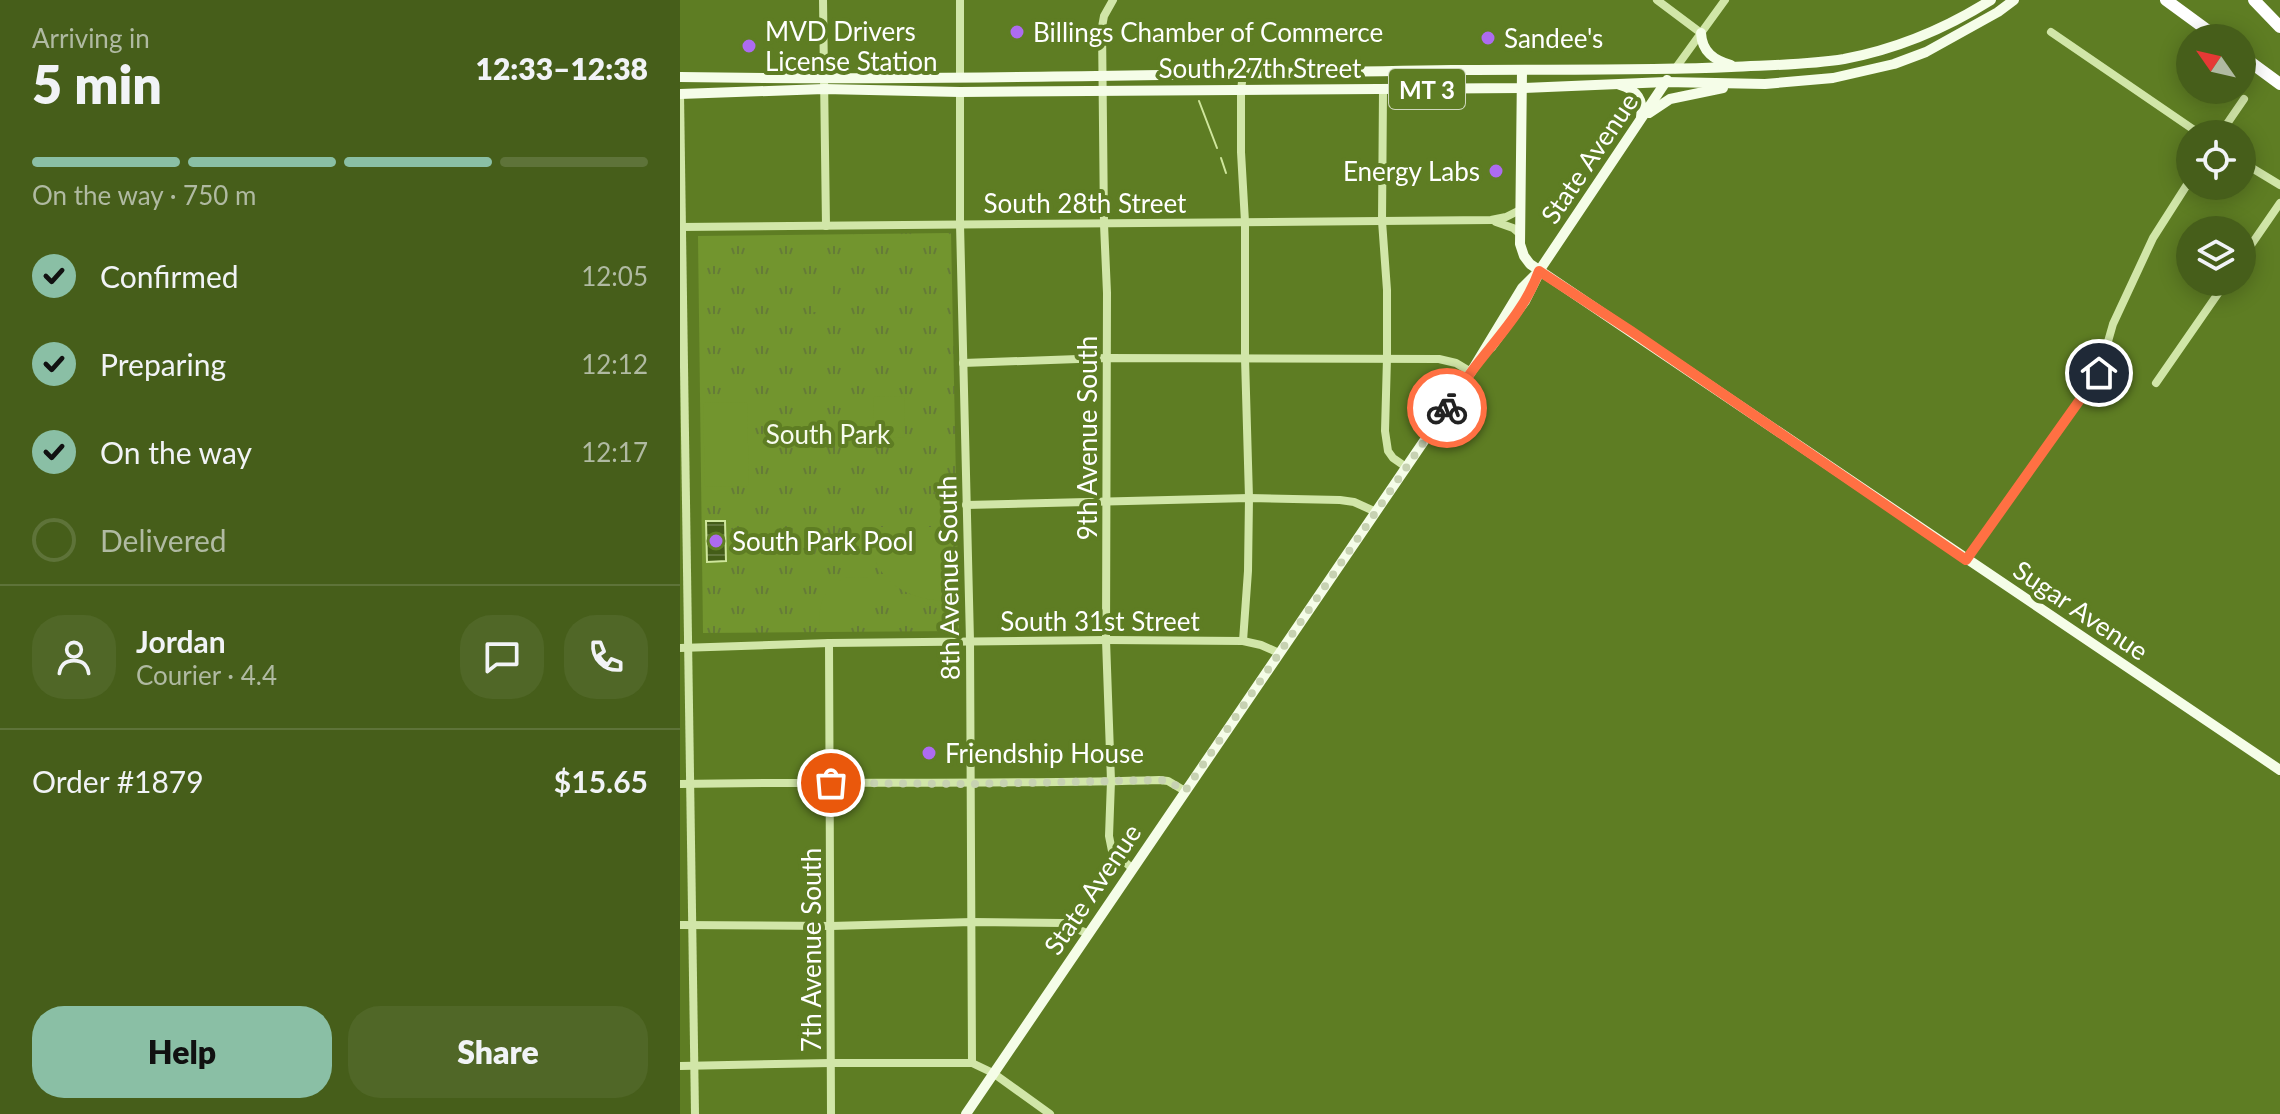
<!DOCTYPE html>
<html lang="en">
<head>
<meta charset="utf-8">
<style>
	body { margin:0; font-family:Lato,sans-serif; background:#506727; color:#f1f3f6; height:100vh; display:flex; flex-direction:column; font-size:30px; white-space:nowrap }
	* { box-sizing:border-box; margin:0 }
	p { font-size:26px; color:#b0baa2 }
	.icon { flex:none; width:44px; height:44px; fill:none; stroke:currentColor; stroke-width:2; stroke-linecap:round; stroke-linejoin:round }
	.map { position:relative; flex:1; overflow:hidden }
	.drawer { display:flex; flex-direction:column; background:#465e1a; width:680px }
	.drawer>* { flex:none }
	.needle { width:52px; rotate:304deg }
	.controls { position:absolute; left:1496px; top:24px; display:grid; gap:16px }
	.controls a { display:grid; place-items:center; width:80px; height:80px; border-radius:50%; background:#465e1a; box-shadow:0 4px 20px #0003; font-size:40px }
	.pin { position:absolute; display:grid; place-items:center; width:68px; height:68px; color:#fff; margin:-34px; border:4px solid #fff; border-radius:50%; box-shadow:0 2px 8px #0007 }
	.courier { position:absolute; display:grid; place-items:center; width:80px; height:80px; margin:-40px; border:6px solid #ff7043; border-radius:50%; background:#fff; color:#222; box-shadow:0 2px 10px #0007 }
	.overview em { font-style:normal; font-weight:800 }
	.overview div { display:flex; flex-direction:column-reverse }
	.overview { display:flex; align-items:center; justify-content:space-between; height:136px; padding:0 32px }
	h1 { font-size:52px; font-weight:800; line-height:60px }
	.bar { display:grid; grid-template-columns:repeat(4,1fr); gap:12px 8px; align-content:center; height:96px; padding:0 32px }
	.bar i { height:10px; border-radius:6px; background:#5e7339 }
	.bar .active { background:#8abfa5 }
	.bar p { grid-column:span 4 }
	.line { display:flex; align-items:center; gap:20px; padding:0 32px; border-top:2px solid #5e7339 }
	.line div { flex:1 }
	.round { display:grid; place-items:center; flex:none; width:84px; height:84px; border-radius:32px; background:#506727 }
	ol { padding:0 32px; list-style:none }
	li { display:flex; align-items:center; gap:24px; height:88px }
	li p { margin-inline-start:auto }
	li .icon { padding:8px; border-radius:50%; background:#8abfa5; color:#111; stroke-width:4 }
	li:last-child { color:#b0baa2 }
	li i { width:44px; height:44px; border:4px solid #5e7339; border-radius:50% }
	.cta { display:flex; gap:16px; margin-top:auto; padding:16px 32px }
	.cta a { flex:1; height:92px; border-radius:32px; background:#8abfa5; color:#111; font-size:32px; font-weight:800; line-height:92px; text-align:center }
	.cta a+a { background:#506727; color:#f1f3f6 }
	main { display:flex; flex:1; min-height:0 }
	.map>svg:first-child { display:block }
	.park { fill:url(#park-tufts) }
	.pitch { fill:#72952e }
	.water { fill:url(#water-rules); stroke:#cfe69c; stroke-width:2 }
	.lines { fill:none; stroke-linecap:round; stroke-linejoin:round }
	.stream { stroke:#cfe69c; stroke-width:2 }
	.minor { stroke:#d1e6a8; stroke-width:8 }
	.major { stroke:#f5fde8; stroke-width:10 }
	.highway { stroke:#fff; stroke-width:12 }
	.done { stroke:#c7d2b2; stroke-width:8; stroke-dasharray:0 14.4 }
	.route { stroke:#ff7043; stroke-width:10 }
	.poi-dot { fill:#ad6bf0; stroke:#5e7d23; stroke-width:3 }
	.labels { text-anchor:middle; dominant-baseline:central; stroke-width:8; stroke-linejoin:round; paint-order:stroke }
	.shield { fill:#5e7d23; stroke:#cfd8bd; stroke-width:2 }
	.shield-label { font-size:24px; font-weight:bold; fill:#fff }
	.poi-label { font-size:26px; fill:#fff; stroke:#5e7d23; text-anchor:start }
	.street-label { font-size:26px; fill:#fff; stroke:#5e7d23 }
	.park-label { font-size:26px; fill:#f7fbed; stroke:#5e7d23 }
</style>
</head>
<body>
<main>
<section class="drawer">
<div class="overview"><div><h1>5 min</h1><p>Arriving in</p></div><em>12:33–12:38</em></div>
<div class="bar"><i class="active"></i><i class="active"></i><i class="active"></i><i></i><p>On the way · 750 m</p></div>
<ol>
<li><svg class="icon" aria-label="check" viewBox="0 0 24 24"><path d="M5 12l5 5 9-10"/></svg>Confirmed<p>12:05</p></li>
<li><svg class="icon" aria-label="check" viewBox="0 0 24 24"><path d="M5 12l5 5 9-10"/></svg>Preparing<p>12:12</p></li>
<li><svg class="icon" aria-label="check" viewBox="0 0 24 24"><path d="M5 12l5 5 9-10"/></svg>On the way<p>12:17</p></li>
<li><i></i>Delivered</li>
</ol>
<div class="line" style="height:144px"><a class="round"><svg class="icon" aria-label="person" viewBox="0 0 24 24"><circle cx="12" cy="8" r="4"/><path d="M4 21q1-7 8-7t8 7"/></svg></a><div><b>Jordan</b><p>Courier · 4.4</p></div><a class="round"><svg class="icon" aria-label="chat" viewBox="0 0 24 24"><path d="M4 5h16v11H9l-5 4z"/></svg></a><a class="round"><svg class="icon" aria-label="phone" viewBox="0 0 24 24"><path d="M5 4h4l2 5-3 2q2 4 5 5l2-3 5 2v4C11 20 4 13 5 4z"/></svg></a></div>
<div class="line" style="height:104px"><div>Order #1879</div><b>$15.65</b></div>
<div class="cta"><a>Help</a><a>Share</a></div>
</section>
<div class="map">
<svg width="1600" height="1114" viewBox="0 0 1600 1114">
	<defs>
		<pattern id="park-tufts" width="24" height="20" patternUnits="userSpaceOnUse" patternTransform="scale(2)"><rect width="24" height="20" fill="#72952e"/><path d="M3 7l-1-3M5 7V3M7 7l1-3M15 17l-1-3M17 17v-4M19 17l1-3" fill="none" stroke="#657b38"/></pattern>
		<pattern id="water-rules" width="6" height="5" patternUnits="userSpaceOnUse" patternTransform="scale(2)"><rect width="6" height="5" fill="#445d18"/><path d="M0 2.5h6" fill="none" stroke="#60753b"/></pattern>
	</defs>
	<rect width="100%" height="100%" fill="#5e7d23"/>
	<!-- park -->
	<polygon class="park" points="271,233 279,631 23,633 18,236"/>
	<!-- pitch -->
	<g class="pitch">
		<rect x="132" y="287" width="19" height="25"/>
		<polygon points="194,396 225,397 224,438 193,437"/>
		<polygon points="67,402 69,486 25,487 23,403"/>
		<path d="M188,527H257L262,533L264,601C219,599 190,575 188,527Z"/>
		<path d="M165,577L188,578V620L183,625H140C138,598 145,592 165,577Z"/>
	</g>
	<!-- water -->
	<polygon class="water" points="26,521 45,521 46,561 27,562"/>
	<g class="lines">
		<!-- stream -->
		<g class="stream">
			<polyline points="519,101 537,148"/>
			<polyline points="541,158 546,173"/>
		</g>
		<!-- minor -->
		<g class="minor">
			<polyline points="143,0 146,226"/>
			<polyline points="280,0 280,77"/>
			<polyline points="433,0 424,16 422,27 424,224 427,293 426,640 431,781 429,836 432,851 453,869"/>
			<polyline points="977,0 1021,33"/>
			<polyline points="1371,32 1520,134"/>
			<polyline points="995,69 1045,0"/>
			<polyline points="703,90 702,221 707,290 707,358 705,431 708,451 713,458 726,467"/>
			<polyline points="280,92 280,224 290,641 292,1063"/>
			<polyline points="0,94 15,1114"/>
			<polyline points="1540,134 1564,99"/>
			<polyline points="1562,162 1600,185"/>
			<polyline points="816,222 833,228 840,234"/>
			<polyline points="0,227 811,220 826,217 840,210"/>
			<polyline points="1562,258 1600,203"/>
			<polyline points="283,363 426,358 759,359 776,363 791,372"/>
			<polyline points="1476,383 1546,282"/>
			<polyline points="286,505 569,498 660,500 674,502 696,512"/>
			<polyline points="1286,560 1419,373 1433,324 1473,238 1510,180"/>
			<polyline points="563,641 568,571 569,498 565,358 565,222 561,152 561,90 563,74"/>
			<polyline points="149,643 151,1114"/>
			<polyline points="0,648 149,643 426,640 563,641 581,645 599,653"/>
			<path d="M0,784C160,781 319,785 479,780L488,781L505,791"/>
			<polyline points="0,925 151,926 292,922 383,923 409,934"/>
			<polyline points="0,1066 151,1063 292,1063 313,1073 370,1114"/>
		</g>
		<!-- major -->
		<g class="major">
			<path d="M1021,33C1022,52 1034,60 1051,65"/>
			<polyline points="842,70 840,244 844,256 850,264 1600,770"/>
			<path d="M0,77C257,81 514,74 772,70C865,69 958,71 1051,67C1088,65 1127,65 1164,59C1217,49 1265,29 1311,0"/>
			<path d="M940,85C957,90 964,100 961,117"/>
			<polyline points="0,94 144,89 280,92 842,88 986,82 1085,84 1153,78 1214,64 1246,52 1318,12 1334,0"/>
			<polyline points="969,113 990,99 1043,88"/>
			<polyline points="811,347 845,301 857,277"/>
			<polyline points="286,1114 791,372 842,288 859,271 987,80"/>
		</g>
		<!-- highway -->
		<g class="highway">
			<polyline points="1486,0 1538,38"/>
			<polyline points="1574,0 1600,27"/>
			<polyline points="1562,56 1600,84"/>
		</g>
	</g>
	<g class="lines">
		<!-- done -->
		<polyline class="done" points="151,783 291,784 479,780 488,781 505,791 767,408"/>
		<!-- route -->
		<path class="route" d="M767,408C775,396 783,383 792,371C816,339 845,310 859,271L951,331L1286,560L1419,373"/>
	</g>
	<!-- markers -->
	<g class="poi-dot">
		<circle cx="337" cy="32" r="8"/>
		<circle cx="808" cy="38" r="8"/>
		<circle cx="69" cy="46" r="8"/>
		<circle cx="816" cy="171" r="8"/>
		<circle cx="36" cy="541" r="8"/>
		<circle cx="249" cy="753" r="8"/>
	</g>
	<g class="labels">
		<!-- shield labels -->
		<rect class="shield" x="709" y="69" width="76" height="40" rx="6"/>
		<g class="shield-label">
			<text x="747" y="89">MT 3</text>
		</g>
		<!-- poi labels -->
		<g class="poi-label">
			<text x="85" y="31">MVD Drivers<tspan x="85" dy="30">License Station</tspan></text>
			<text x="353" y="32">Billings Chamber of Commerce</text>
			<text x="824" y="38">Sandee's</text>
			<text x="800" y="171" text-anchor="end">Energy Labs</text>
			<text x="52" y="541">South Park Pool</text>
			<text x="265" y="753">Friendship House</text>
		</g>
		<!-- street labels -->
		<g class="street-label">
			<text x="580" y="68">South 27th Street</text>
			<text transform="translate(909 158) rotate(-56)">State Avenue</text>
			<text x="405" y="203">South 28th Street</text>
			<text transform="translate(407 438) rotate(-90)">9th Avenue South</text>
			<text transform="translate(268 578) rotate(-91)">8th Avenue South</text>
			<text transform="translate(1401 610) rotate(34)">Sugar Avenue</text>
			<text x="420" y="621">South 31st Street</text>
			<text transform="translate(412 889) rotate(-56)">State Avenue</text>
			<text transform="translate(131 950) rotate(-90)">7th Avenue South</text>
		</g>
		<!-- park labels -->
		<g class="park-label">
			<text x="148" y="434">South Park</text>
		</g>
	</g>
</svg>
<div class="controls">
<a><svg class="needle" viewBox="-14 -14 28 28"><path d="M0-13l5 13h-10z" fill="#e53935"/><path d="M0 13l5-13h-10z" fill="#b0baa2"/></svg></a>
<a><svg class="icon" aria-label="locate" viewBox="0 0 24 24"><circle cx="12" cy="12" r="6"/><path d="M12 2v4M12 18v4M2 12h4M18 12h4"/></svg></a>
<a><svg class="icon" aria-label="layers" viewBox="0 0 24 24"><path d="M12 4l9 5-9 5-9-5zM3 14l9 5 9-5"/></svg></a>
</div>
<div class="pin" style="left:151px;top:783px;background:#ea580c"><svg class="icon" aria-label="bag" viewBox="0 0 24 24"><path d="M5 8h14l-1 12H6zM9 8a3 3 0 0 1 6 0"/></svg></div>
<div class="pin" style="left:1419px;top:373px;background:#1f2937"><svg class="icon" aria-label="home" viewBox="0 0 24 24"><path d="M3 11l9-7 9 7M6 9v11h12V9"/></svg></div>
<div class="courier" style="left:767px;top:408px"><svg class="icon" aria-label="bike" viewBox="0 0 24 24"><circle cx="6" cy="16" r="4"/><circle cx="18" cy="16" r="4"/><path d="M6 16l4-8h5l3 8M10 8l3 8H6M13 5h3"/></svg></div>
</div>
</main>
</body>
</html>
